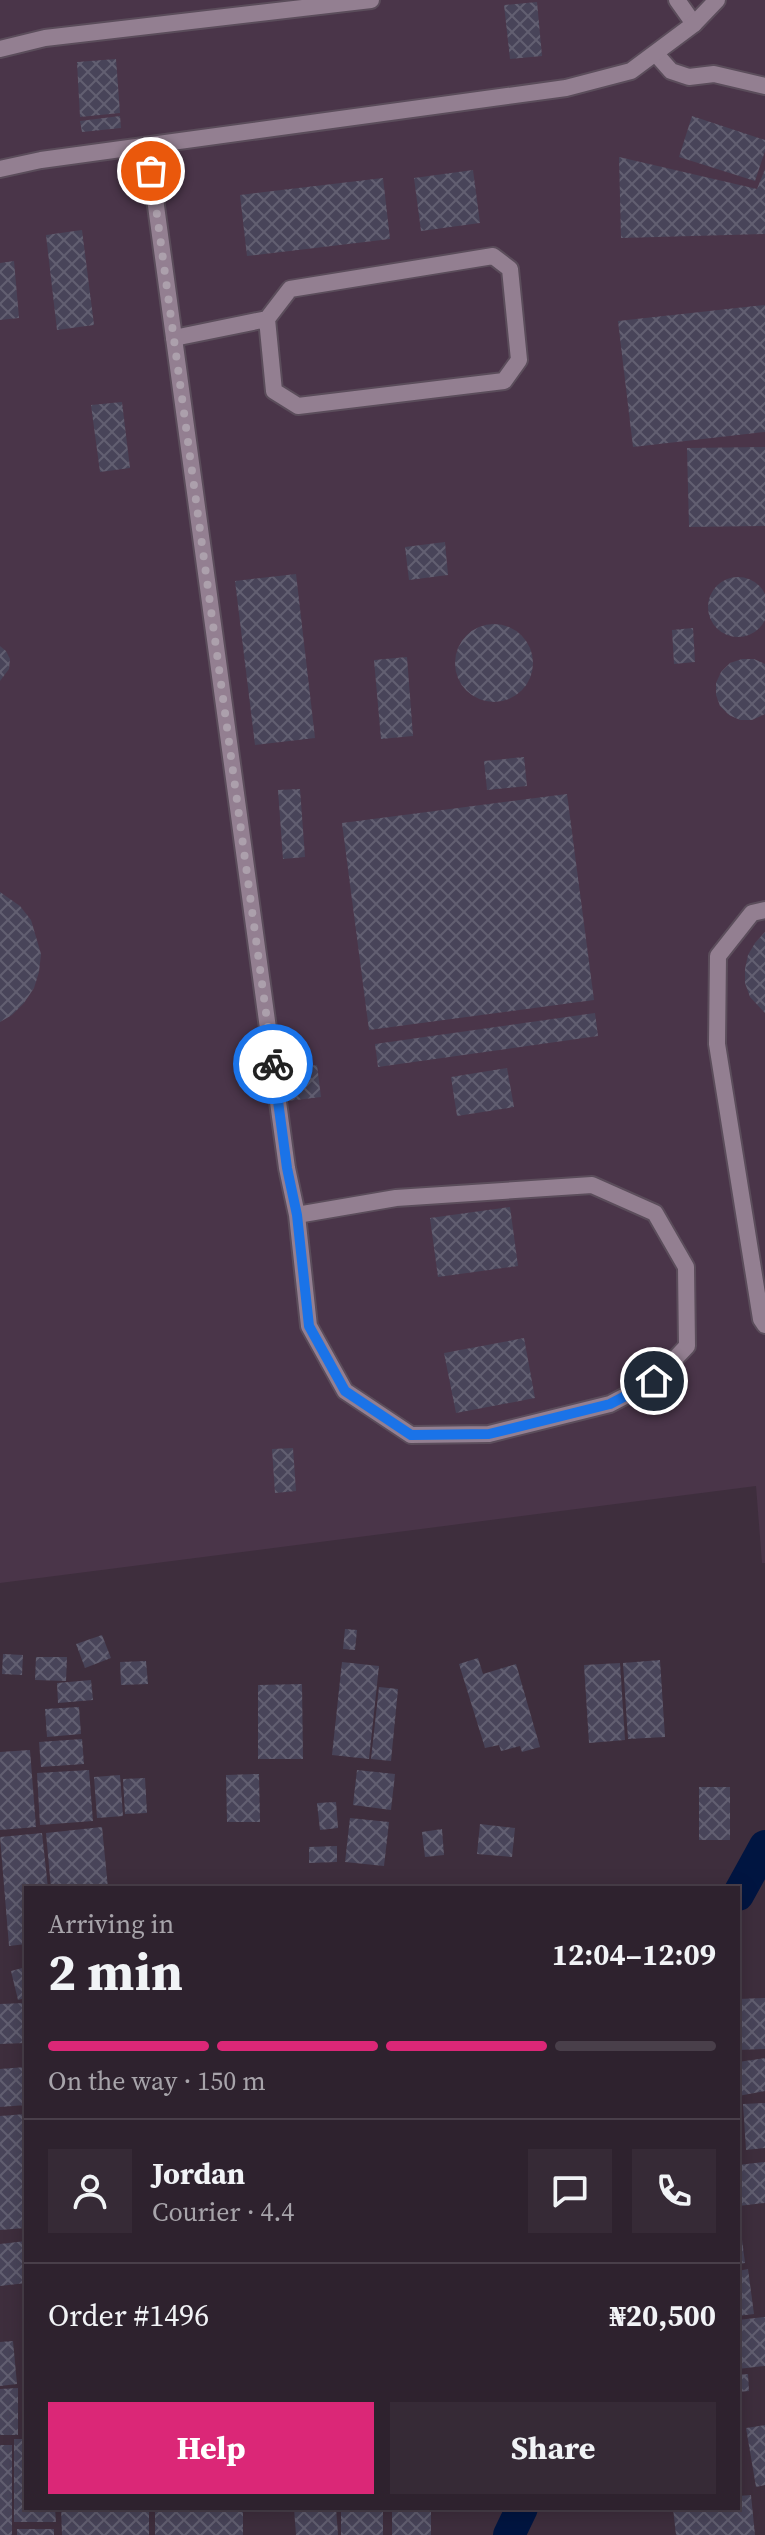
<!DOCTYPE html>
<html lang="en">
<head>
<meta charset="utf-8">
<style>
	body { margin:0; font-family:"Source Serif 4",serif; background:#362a36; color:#f1f3f6; height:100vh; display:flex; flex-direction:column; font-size:30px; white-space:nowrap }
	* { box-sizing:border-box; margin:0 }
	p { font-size:26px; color:#a7a4aa }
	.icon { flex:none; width:44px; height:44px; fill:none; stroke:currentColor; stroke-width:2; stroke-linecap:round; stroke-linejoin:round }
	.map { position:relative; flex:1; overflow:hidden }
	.side { position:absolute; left:24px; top:1886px; width:716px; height:624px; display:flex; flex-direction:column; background:#2e222e; border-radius:0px; box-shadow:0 4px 20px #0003,0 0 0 2px #493f4a }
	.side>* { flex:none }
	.pin { position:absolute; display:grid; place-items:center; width:68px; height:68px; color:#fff; margin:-34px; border:4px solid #fff; border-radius:50%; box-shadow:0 2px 8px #0007 }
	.courier { position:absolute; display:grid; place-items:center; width:80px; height:80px; margin:-40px; border:6px solid #1a73e8; border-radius:50%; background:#fff; color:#222; box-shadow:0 2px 10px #0007 }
	.summary em { font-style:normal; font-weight:700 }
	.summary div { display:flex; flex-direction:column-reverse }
	.summary { display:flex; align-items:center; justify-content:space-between; height:136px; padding:0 24px }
	h1 { font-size:52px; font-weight:700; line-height:60px }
	.bar { display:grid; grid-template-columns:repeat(4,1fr); gap:12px 8px; align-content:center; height:96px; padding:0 24px }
	.bar i { height:10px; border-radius:6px; background:#493f4a }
	.bar .on { background:#db2777 }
	.bar p { grid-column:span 4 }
	.line { display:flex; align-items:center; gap:20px; padding:0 24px; border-top:2px solid #493f4a }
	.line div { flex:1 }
	.round { display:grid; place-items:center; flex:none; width:84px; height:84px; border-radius:0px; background:#362a36 }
	.button { display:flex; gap:16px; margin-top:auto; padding:16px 24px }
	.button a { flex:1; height:92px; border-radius:0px; background:#db2777; color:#fff; font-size:32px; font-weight:700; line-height:92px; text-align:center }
	.button a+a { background:#362a36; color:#f1f3f6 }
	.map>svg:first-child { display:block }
	.built { fill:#4a3549 }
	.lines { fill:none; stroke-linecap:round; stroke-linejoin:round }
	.canal { stroke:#001541; stroke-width:32 }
	.building { fill:url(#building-cross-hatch) }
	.service-casing { stroke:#5b4d5b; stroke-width:20 }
	.service { stroke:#937f91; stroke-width:16 }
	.done { stroke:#aca0ac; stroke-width:8; stroke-dasharray:0 14.4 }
	.route { stroke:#1a73e8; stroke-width:10 }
</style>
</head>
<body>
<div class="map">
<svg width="765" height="2535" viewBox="0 0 765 2535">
	<defs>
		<pattern id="building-cross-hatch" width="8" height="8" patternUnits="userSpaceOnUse" patternTransform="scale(2)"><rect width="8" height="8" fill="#484459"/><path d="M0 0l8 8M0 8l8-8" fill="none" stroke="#625f71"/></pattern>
	</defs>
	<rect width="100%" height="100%" fill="#3e2e3d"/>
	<!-- built -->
	<polygon class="built" points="0,0 765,0 765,1563 762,1563 756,1486 0,1583"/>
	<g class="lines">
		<!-- canal -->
		<g class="canal">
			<polyline points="738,1895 765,1846"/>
			<polyline points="509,2535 522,2508"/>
		</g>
	</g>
	<!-- building -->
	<g class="building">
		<polygon points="537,2 542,56 510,59 504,5"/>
		<polygon points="116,59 120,113 80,117 77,62"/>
		<polygon points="120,116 121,128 82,132 80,121"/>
		<polygon points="692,116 765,140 765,151 755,181 679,157"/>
		<polygon points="619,157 757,189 765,169 765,234 621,238"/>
		<polygon points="473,170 480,223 421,231 414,178"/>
		<polygon points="383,178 390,239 247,256 240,195"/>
		<polygon points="82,230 94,325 57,330 46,235"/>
		<polygon points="14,261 19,318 0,320 0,263"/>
		<polygon points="765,305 765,432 633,447 618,321"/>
		<polygon points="122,402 130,468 100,472 91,405"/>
		<polygon points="765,447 765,526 689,527 687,448"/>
		<polygon points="445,542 448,575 409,580 405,547"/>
		<polygon points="296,574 315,738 255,745 235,581"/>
		<circle cx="738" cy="607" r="30"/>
		<circle cx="494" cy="663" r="39"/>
		<polygon points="693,628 695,662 674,664 672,630"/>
		<polygon points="0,646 6,651 10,659 9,669 0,681"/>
		<polygon points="407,657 413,736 381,739 374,660"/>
		<polygon points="742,659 754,659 765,664 765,714 752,720 740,720 729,715 720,706 716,695 716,683 721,672 730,663"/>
		<polygon points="524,757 527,786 487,790 484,761"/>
		<polygon points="300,789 305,857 283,859 278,790"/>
		<polygon points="567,794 594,1000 369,1030 342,823"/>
		<polygon points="0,892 20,906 31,920 41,954 39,972 34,988 24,1003 12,1015 0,1022"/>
		<polygon points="765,932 765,1013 750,997 745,983 745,969 748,955 755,943"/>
		<polygon points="595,1013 598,1036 378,1067 375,1044"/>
		<polygon points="317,1065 321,1097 288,1101 284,1068"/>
		<polygon points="507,1068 514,1107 457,1116 451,1077"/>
		<polygon points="510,1207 518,1266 438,1277 430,1218"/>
		<polygon points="524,1338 535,1398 456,1413 444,1353"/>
		<polygon points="293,1448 296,1491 275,1493 272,1449"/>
		<polygon points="345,1629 357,1630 355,1650 343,1649"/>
		<polygon points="102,1635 111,1658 85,1668 76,1644"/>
		<polygon points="3,1654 23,1655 22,1675 2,1674"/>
		<polygon points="36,1657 67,1657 66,1681 35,1680"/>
		<polygon points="478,1658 483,1674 516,1664 540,1747 522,1752 520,1746 501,1751 499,1745 485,1748 459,1664"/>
		<polygon points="660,1660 665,1737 628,1739 623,1663"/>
		<polygon points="146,1661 148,1684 121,1685 120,1662"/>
		<polygon points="342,1662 379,1666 369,1759 332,1755"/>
		<polygon points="620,1663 625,1740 589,1743 584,1665"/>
		<polygon points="91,1680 93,1700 58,1703 57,1683"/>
		<polygon points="302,1684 303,1759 258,1759 258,1685"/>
		<polygon points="379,1687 398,1689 391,1761 371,1759"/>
		<polygon points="79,1707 81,1734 47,1737 45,1709"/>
		<polygon points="82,1739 84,1764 41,1767 39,1742"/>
		<polygon points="30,1750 36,1827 0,1830 0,1752"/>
		<polygon points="89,1770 93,1821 40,1825 37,1773"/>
		<polygon points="357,1770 395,1774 391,1810 353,1805"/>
		<polygon points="259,1774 260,1822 227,1822 226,1775"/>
		<polygon points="120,1775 123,1816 97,1818 94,1777"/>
		<polygon points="145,1778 147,1813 125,1814 123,1779"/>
		<rect x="699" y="1787" width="31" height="53"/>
		<polygon points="336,1802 338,1828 320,1830 317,1803"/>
		<polygon points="350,1818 389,1822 384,1866 345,1862"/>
		<polygon points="480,1824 515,1828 512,1857 477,1854"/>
		<polygon points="102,1827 108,1888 51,1888 46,1833"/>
		<polygon points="442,1829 444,1855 425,1857 422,1832"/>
		<polygon points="42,1833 48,1888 26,1888 26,1944 9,1946 0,1837"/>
		<polygon points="337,1846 337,1862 309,1863 309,1847"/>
		<polygon points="26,1967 26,1998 18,2000 11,1971"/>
		<polygon points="765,1998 765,2049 738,2050 738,1999"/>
		<polygon points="25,2003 26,2043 0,2044 0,2004"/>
		<polygon points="765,2058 765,2091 738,2096 738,2062"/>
		<polygon points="26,2067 26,2105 0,2107 0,2069"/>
		<polygon points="765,2103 765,2148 746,2150 743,2104"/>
		<polygon points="26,2114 26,2228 0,2230 0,2116"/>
		<polygon points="765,2162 765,2203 738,2206 738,2165"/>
		<polygon points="738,2224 740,2224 745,2263 738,2264"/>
		<polygon points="26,2241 26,2283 0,2286 0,2244"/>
		<polygon points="748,2269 754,2314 738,2316 738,2271"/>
		<polygon points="765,2317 765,2366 738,2369 738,2320"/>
		<polygon points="13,2341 17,2384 0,2386 0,2342"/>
		<polygon points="748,2374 749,2391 738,2392 738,2375"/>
		<polygon points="18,2388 18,2435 0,2435 0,2389"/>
		<polygon points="765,2425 765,2485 756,2487 746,2428"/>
		<polygon points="14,2439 26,2439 26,2508 55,2508 56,2522 14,2522"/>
		<rect x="0" y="2445" width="12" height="90"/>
		<polygon points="751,2495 755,2535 676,2535 673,2508 738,2508 738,2496"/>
		<polygon points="61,2508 149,2508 149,2535 62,2535"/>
		<rect x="155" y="2508" width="88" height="27"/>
		<polygon points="294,2508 336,2508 338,2535 296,2535"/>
		<rect x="341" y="2508" width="42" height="27"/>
		<rect x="392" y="2508" width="39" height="27"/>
		<rect x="17" y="2529" width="37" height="6"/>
	</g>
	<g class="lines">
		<defs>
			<g id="service">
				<polyline points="677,0 694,24"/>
				<polyline points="0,49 45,38 371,0"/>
				<polyline points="656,54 671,71 689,77 714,74 765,86"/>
				<polyline points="148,147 287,1168 297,1215 309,1326 345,1391 411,1435 489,1434 610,1404 654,1381 687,1346 686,1267 655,1213 592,1185 396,1198 297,1215"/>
				<polyline points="0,169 41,160 566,88 631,71 694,24 717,0"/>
				<polyline points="174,338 267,319 290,289 493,256 510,269 519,360 504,381 298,406 274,391 267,319"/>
				<polyline points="765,910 752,913 718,956 717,1044 761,1319 765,1325"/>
			</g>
		</defs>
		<!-- service casing -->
		<use href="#service" class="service-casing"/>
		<!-- service -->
		<use href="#service" class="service"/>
	</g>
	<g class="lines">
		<!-- done -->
		<polyline class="done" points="151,171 273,1064"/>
		<!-- route -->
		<polyline class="route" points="273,1064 287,1168 297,1215 309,1326 345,1391 411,1435 489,1434 610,1404 654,1381"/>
	</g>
</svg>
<div class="pin" style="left:151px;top:171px;background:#ea580c"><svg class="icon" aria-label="bag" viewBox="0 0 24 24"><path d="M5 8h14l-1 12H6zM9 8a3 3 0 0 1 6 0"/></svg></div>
<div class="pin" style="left:654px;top:1381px;background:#1f2937"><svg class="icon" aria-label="home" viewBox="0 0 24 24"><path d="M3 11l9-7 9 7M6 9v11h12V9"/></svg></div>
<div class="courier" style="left:273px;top:1064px"><svg class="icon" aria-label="bike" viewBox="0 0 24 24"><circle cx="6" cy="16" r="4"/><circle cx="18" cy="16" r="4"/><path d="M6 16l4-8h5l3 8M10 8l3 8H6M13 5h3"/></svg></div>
<section class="side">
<div class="summary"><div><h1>2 min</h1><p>Arriving in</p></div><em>12:04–12:09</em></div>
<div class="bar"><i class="on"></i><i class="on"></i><i class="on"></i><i></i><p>On the way · 150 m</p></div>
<div class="line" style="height:144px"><a class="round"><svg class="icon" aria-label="person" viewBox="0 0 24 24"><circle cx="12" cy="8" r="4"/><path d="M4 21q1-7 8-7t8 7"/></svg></a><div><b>Jordan</b><p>Courier · 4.4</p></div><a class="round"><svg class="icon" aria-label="chat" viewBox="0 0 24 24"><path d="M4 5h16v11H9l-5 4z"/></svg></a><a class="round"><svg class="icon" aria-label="phone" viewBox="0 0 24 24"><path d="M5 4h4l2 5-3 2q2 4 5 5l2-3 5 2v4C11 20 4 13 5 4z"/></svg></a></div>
<div class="line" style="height:104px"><div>Order #1496</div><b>₦20,500</b></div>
<div class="button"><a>Help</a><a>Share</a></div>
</section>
</div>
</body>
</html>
